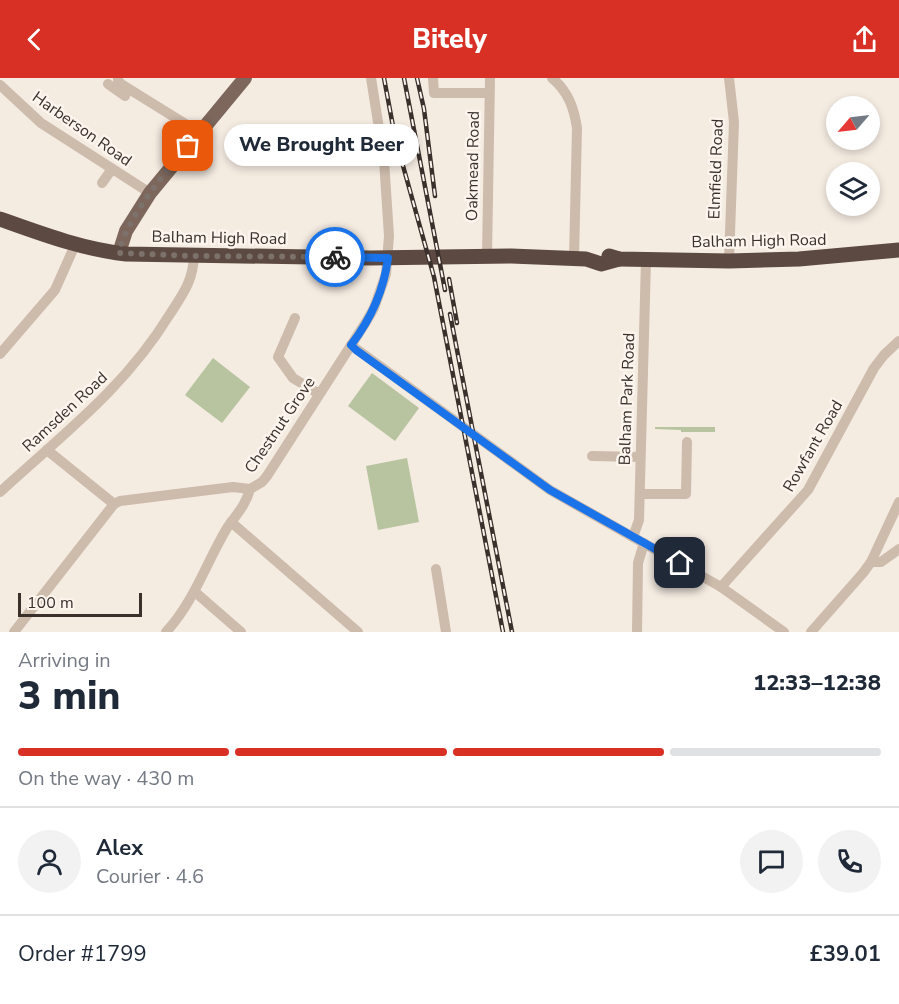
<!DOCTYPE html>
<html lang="en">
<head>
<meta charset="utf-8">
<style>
	body { margin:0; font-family:"Nunito Sans",sans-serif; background:#f2f2f3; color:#1f2937; height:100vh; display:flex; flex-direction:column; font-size:22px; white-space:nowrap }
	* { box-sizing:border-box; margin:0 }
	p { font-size:20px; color:#747a83 }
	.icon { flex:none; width:33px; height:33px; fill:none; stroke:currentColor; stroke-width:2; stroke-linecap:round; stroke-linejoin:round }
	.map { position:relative; height:554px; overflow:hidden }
	.sheet { display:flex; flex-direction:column; background:#fff; flex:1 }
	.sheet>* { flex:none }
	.needle { width:39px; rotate:242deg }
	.buttons { position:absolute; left:826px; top:18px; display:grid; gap:12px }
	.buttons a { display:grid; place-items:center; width:54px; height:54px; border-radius:50%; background:#fff; box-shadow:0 3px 9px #0003; font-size:30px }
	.scale { position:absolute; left:18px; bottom:15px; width:124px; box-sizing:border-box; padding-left:6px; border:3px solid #3b302b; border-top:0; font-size:16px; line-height:21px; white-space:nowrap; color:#3b302b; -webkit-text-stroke:4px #fbf5ee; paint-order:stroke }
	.pin { position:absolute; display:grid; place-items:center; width:51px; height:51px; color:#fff; margin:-26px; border-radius:12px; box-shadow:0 3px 9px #0006 }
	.courier { position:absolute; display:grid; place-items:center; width:60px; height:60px; margin:-30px; border:4px solid #1a73e8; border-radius:50%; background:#fff; color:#222; box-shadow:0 2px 8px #0007 }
	.bubble { position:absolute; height:42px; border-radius:21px; background:#fff; box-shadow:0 3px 9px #0003; font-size:20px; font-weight:800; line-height:42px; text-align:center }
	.summary em { font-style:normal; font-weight:800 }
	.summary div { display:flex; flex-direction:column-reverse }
	.summary { display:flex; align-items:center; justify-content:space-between; height:102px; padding:0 18px }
	h1 { font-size:39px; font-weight:800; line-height:45px }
	.bar { display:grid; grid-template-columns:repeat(4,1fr); gap:9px 6px; align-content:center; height:72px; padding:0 18px }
	.bar i { height:8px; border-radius:4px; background:#e0e1e3 }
	.bar .on { background:#d93025 }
	.bar p { grid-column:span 4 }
	.line { display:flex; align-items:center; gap:15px; padding:0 18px; border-top:2px solid #e0e1e3 }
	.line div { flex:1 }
	.round { display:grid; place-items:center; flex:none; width:63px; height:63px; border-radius:32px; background:#f2f2f3 }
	header { display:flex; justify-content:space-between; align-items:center; height:78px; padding:0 18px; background:#d93025; color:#fff; font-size:27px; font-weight:800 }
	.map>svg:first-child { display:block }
	.green { fill:#b8c4a0 }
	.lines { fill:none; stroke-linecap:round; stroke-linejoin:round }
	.minor { stroke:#cdbbac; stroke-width:10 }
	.major { stroke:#7d675c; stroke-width:14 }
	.highway { stroke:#5c4a42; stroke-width:15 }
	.rail-casing { stroke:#3b302b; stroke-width:4.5 }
	.rail { stroke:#fbf5ee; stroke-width:2; stroke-dasharray:7; stroke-linecap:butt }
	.done { stroke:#7c716b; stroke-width:6; stroke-dasharray:0 10.8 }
	.route { stroke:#1a73e8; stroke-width:8 }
	.labels { text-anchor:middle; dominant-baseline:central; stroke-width:5; stroke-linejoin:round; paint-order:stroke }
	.street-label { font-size:16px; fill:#3b302b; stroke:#fbf5ee }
</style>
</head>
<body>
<header><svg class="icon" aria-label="back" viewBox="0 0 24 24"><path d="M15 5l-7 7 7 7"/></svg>Bitely<svg class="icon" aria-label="share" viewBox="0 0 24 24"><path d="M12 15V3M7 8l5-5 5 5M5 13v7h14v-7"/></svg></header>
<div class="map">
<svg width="899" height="554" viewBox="0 0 899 554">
	<rect width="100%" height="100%" fill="#f4ebe1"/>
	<!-- green -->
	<g class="green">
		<polygon points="213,280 250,309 222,345 185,317"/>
		<polygon points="372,295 419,330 395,363 348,328"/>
		<polygon points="655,349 715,349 715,354 681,354 681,352 655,351"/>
		<polygon points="407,380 419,444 378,452 366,388"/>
	</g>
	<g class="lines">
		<!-- minor -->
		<g class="minor">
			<polyline points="118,0 118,2 121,6 200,55"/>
			<polyline points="433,0 434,15 489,15"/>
			<path d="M552,0C568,13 574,30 577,50L574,181"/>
			<polyline points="108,6 125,18"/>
			<polyline points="0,7 41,45 150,115"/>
			<polyline points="102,105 112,91"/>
			<polyline points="487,177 490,0"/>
			<polyline points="729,183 734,44 729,0"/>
			<polyline points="295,240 278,279 293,300 319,316"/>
			<polyline points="351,267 550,412 721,509 784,554"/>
			<polyline points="0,276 55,212 75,167"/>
			<polyline points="47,372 114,426"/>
			<polyline points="592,378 640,379"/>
			<path d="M0,414C63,356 124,311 170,236C183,216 193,203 194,178"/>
			<polyline points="640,416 686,416 687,364"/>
			<polyline points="231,444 358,554"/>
			<polyline points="633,459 639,442 646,182"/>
			<polyline points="871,484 881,484 899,471"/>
			<polyline points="436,491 446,554"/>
			<polyline points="721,509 808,412 874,290 884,277 899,263"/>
			<polyline points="195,514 241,554"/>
			<polyline points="14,554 114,426 120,423 233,409 250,411"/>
			<path d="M166,554C194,524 206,485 227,450C236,437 246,427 250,411L262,404L267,398L366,244L374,230L386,196L389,158L384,82L371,0"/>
			<polyline points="637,554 638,485 644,465"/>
			<polyline points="811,554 863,495 871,484 899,424"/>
		</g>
		<!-- major -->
		<polyline class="major" points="119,175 126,153 150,115 245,0"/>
		<!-- highway -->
		<g class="highway">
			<path d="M0,141C42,156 82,171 126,176L370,180L511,178L586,181L601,186L619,181"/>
			<polyline points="609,178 619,181 729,183 799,181 899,172"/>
		</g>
		<defs>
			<g id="rail">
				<polyline points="384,0 395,59 434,199 503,554"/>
				<polyline points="404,0 445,212"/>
				<polyline points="417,0 424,31 435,118"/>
				<polyline points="449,201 457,245"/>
				<polyline points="450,236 512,554"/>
			</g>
		</defs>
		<!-- rail casing -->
		<use href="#rail" class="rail-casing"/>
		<!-- rail -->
		<use href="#rail" class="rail"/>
	</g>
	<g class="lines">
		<!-- done -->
		<path class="done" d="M188,68C165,95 126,140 119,175L194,178L335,179"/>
		<!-- route -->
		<path class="route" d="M335,179L388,180C384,211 371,241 351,267L356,272L550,412L680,485"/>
	</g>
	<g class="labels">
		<!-- street labels -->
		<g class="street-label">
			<text transform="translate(82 51) rotate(35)">Harberson Road</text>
			<text transform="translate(473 88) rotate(-89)">Oakmead Road</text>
			<text transform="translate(716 91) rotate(-88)">Elmfield Road</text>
			<text transform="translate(219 160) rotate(1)">Balham High Road</text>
			<text transform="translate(759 163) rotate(-1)">Balham High Road</text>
			<text transform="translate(627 321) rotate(-88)">Balham Park Road</text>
			<text transform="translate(65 334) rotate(-43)">Ramsden Road</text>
			<text transform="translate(280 347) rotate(-56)">Chestnut Grove</text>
			<text transform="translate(813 368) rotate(-60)">Rowfant Road</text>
		</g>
	</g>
</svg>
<div class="buttons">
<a><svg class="needle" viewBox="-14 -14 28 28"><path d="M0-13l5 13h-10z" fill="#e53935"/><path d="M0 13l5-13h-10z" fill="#747a83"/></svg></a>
<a><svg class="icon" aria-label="layers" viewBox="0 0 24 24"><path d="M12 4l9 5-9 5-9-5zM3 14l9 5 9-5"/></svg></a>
</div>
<div class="scale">100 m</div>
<div class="pin" style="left:188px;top:68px;background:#ea580c"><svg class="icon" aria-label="bag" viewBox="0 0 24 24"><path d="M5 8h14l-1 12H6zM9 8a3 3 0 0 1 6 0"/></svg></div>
<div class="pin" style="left:680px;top:485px;background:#1f2937"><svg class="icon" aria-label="home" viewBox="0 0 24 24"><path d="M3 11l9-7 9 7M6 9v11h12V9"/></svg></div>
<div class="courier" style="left:335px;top:179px"><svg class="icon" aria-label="bike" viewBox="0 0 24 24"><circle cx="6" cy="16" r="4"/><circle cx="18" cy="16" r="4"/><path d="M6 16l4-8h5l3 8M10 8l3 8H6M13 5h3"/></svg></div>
<div class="bubble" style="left:224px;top:46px;width:195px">We Brought Beer</div>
</div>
<section class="sheet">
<div class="summary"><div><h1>3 min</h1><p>Arriving in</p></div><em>12:33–12:38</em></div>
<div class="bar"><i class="on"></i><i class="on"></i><i class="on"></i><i></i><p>On the way · 430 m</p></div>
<div class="line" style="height:108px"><a class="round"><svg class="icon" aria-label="person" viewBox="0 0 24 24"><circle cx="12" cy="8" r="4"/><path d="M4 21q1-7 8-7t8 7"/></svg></a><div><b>Alex</b><p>Courier · 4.6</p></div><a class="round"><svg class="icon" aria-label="chat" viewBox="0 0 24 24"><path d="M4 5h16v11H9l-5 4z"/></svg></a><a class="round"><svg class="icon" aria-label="phone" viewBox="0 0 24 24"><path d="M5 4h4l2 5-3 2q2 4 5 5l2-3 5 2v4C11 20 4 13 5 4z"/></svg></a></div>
<div class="line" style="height:78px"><div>Order #1799</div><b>£39.01</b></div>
</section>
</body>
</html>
